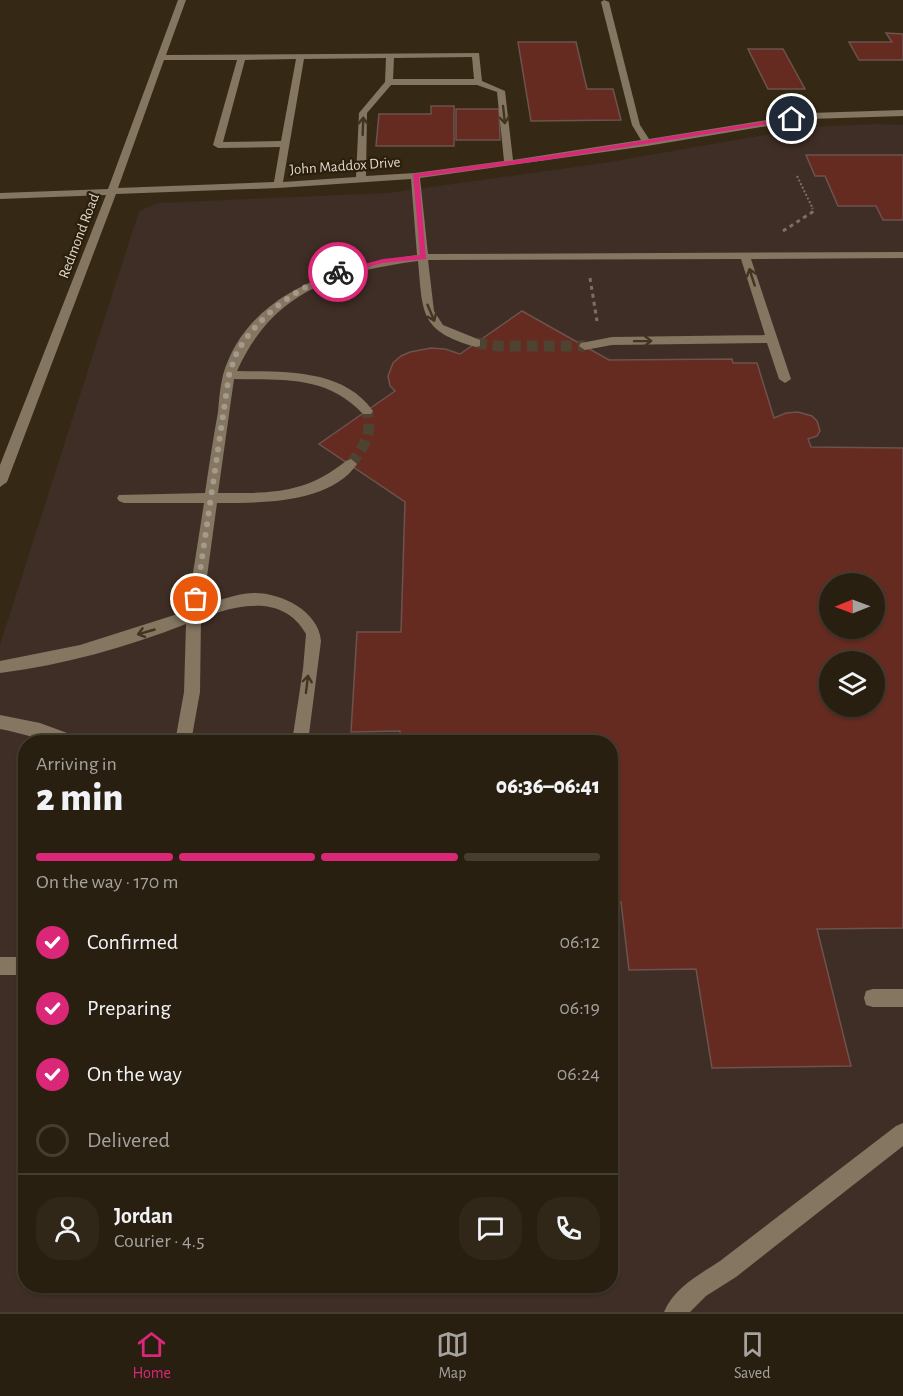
<!DOCTYPE html>
<html lang="en">
<head>
<meta charset="utf-8">
<style>
	body { margin:0; font-family:"Alegreya Sans",sans-serif; background:#302719; color:#f1f3f6; height:100vh; display:flex; flex-direction:column; font-size:22px; white-space:nowrap }
	* { box-sizing:border-box; margin:0 }
	p { font-size:20px; color:#a5a29f }
	.icon { flex:none; width:33px; height:33px; fill:none; stroke:currentColor; stroke-width:2; stroke-linecap:round; stroke-linejoin:round }
	.map { position:relative; flex:1; overflow:hidden }
	.sheet { position:absolute; left:18px; top:735px; width:600px; height:558px; display:flex; flex-direction:column; background:#281f10; border-radius:24px; box-shadow:0 2px 4px #0004,0 0 0 2px #443d30 }
	.sheet>* { flex:none }
	.needle { width:39px; rotate:269deg }
	.fabs { position:absolute; left:819px; top:573px; display:grid; gap:12px }
	.fabs a { display:grid; place-items:center; width:66px; height:66px; border-radius:50%; background:#281f10; box-shadow:0 2px 4px #0004,0 0 0 2px #443d30; font-size:30px }
	.pin { position:absolute; display:grid; place-items:center; width:51px; height:51px; color:#fff; margin:-26px; border:3px solid #fff; border-radius:50%; box-shadow:0 2px 6px #0007 }
	.courier { position:absolute; display:grid; place-items:center; width:60px; height:60px; margin:-30px; border:4px solid #db2777; border-radius:50%; background:#fff; color:#222; box-shadow:0 2px 8px #0007 }
	.summary em { font-style:normal; font-weight:800 }
	.summary div { display:flex; flex-direction:column-reverse }
	.summary { display:flex; align-items:center; justify-content:space-between; height:102px; padding:0 18px }
	h1 { font-size:39px; font-weight:800; line-height:45px }
	.bar { display:grid; grid-template-columns:repeat(4,1fr); gap:9px 6px; align-content:center; height:72px; padding:0 18px }
	.bar i { height:8px; border-radius:4px; background:#443d30 }
	.bar .current { background:#db2777 }
	.bar p { grid-column:span 4 }
	.line { display:flex; align-items:center; gap:15px; padding:0 18px; border-top:2px solid #443d30 }
	.line div { flex:1 }
	.round { display:grid; place-items:center; flex:none; width:63px; height:63px; border-radius:24px; background:#302719 }
	ol { padding:0 18px; list-style:none }
	li { display:flex; align-items:center; gap:18px; height:66px }
	li p { margin-inline-start:auto }
	li .icon { padding:6px; border-radius:50%; background:#db2777; color:#fff; stroke-width:4 }
	li:last-child { color:#a5a29f }
	li i { width:33px; height:33px; border:3px solid #443d30; border-radius:50% }
	.tabs { display:flex; justify-content:space-around; align-items:center; height:84px; border-top:2px solid #443d30; background:#281f10; font-size:16px; color:#a5a29f }
	.tabs a { display:grid; justify-items:center; gap:3px }
	.tabs .current { color:#db2777 }
	.map>svg:first-child { display:block }
	.medical { fill:#3f2e25; fill-rule:evenodd }
	.building { fill:#652b21; stroke:#6d524d; stroke-width:1.5; fill-rule:evenodd }
	.lines { fill:none; stroke-linecap:round; stroke-linejoin:round }
	.minor-tunnel { stroke:#4e4330; stroke-width:11; stroke-dasharray:11 6; stroke-linecap:butt }
	.path-far1 { stroke:#7c7161; stroke-width:2; stroke-dasharray:2 2; stroke-linecap:butt }
	.path { stroke:#7c7161; stroke-width:3; stroke-dasharray:4 4; stroke-linecap:butt }
	.minor { fill:#847660; fill-rule:evenodd }
	.oneway { stroke:#413521 }
	.route { fill:#db2777 }
	.done { stroke:#a49a8b; stroke-width:6; stroke-dasharray:0 10.8 }
	.labels { text-anchor:middle; dominant-baseline:central; stroke-width:4.5; stroke-linejoin:round; paint-order:stroke }
	.far-street-label { font-size:15px; fill:#dfd7cb; stroke:#2b1f0c }
</style>
</head>
<body>
<div class="map">
<svg width="903" height="1312" viewBox="0 0 903 1312">
	<rect width="100%" height="100%" fill="#352915"/>
	<!-- medical -->
	<path class="medical" d="M877,124L903,125V1312H0V645L139,211L159,203L389,193L604,163L810,127ZM830,584H874V628H830ZM830,662H874V706H830ZM26,742H610V1286H26Z"/>
	<!-- building -->
	<g class="building">
		<polygon points="886,33 903,34 903,60 859,60 849,42 892,42"/>
		<polygon points="518,42 576,42 587,89 613,89 621,120 531,121"/>
		<polygon points="748,49 783,49 805,89 768,89"/>
		<polygon points="431,106 454,106 454,146 376,146 379,114 431,114"/>
		<polygon points="456,109 499,109 500,140 456,140"/>
		<polygon points="806,155 903,155 903,220 883,220 876,206 838,206 825,176 815,176"/>
		<path d="M522,311L609,360L732,359L733,363H757L774,418L786,413L798,412L812,416L817,421L820,431L817,436L808,439L811,447L903,448V928L817,929L851,1066L712,1068L696,969L629,970L621,902H610V742H399L400,731L351,732L357,632H401L405,502L319,444L395,391L390,386L388,376L393,363L401,356L410,352L431,348L445,349L460,354ZM830,584H874V628H830ZM830,662H874V706H830Z"/>
	</g>
	<g class="lines">
		<!-- minor-tunnel -->
		<g class="minor-tunnel">
			<polyline points="476,343 498,346 585,346"/>
			<path d="M351,464C364,447 373,433 367,411"/>
		</g>
		<!-- path-far1 -->
		<polyline class="path-far1" points="797,176 813,209"/>
		<!-- path -->
		<g class="path">
			<polyline points="783,231 814,211 812,208"/>
			<polyline points="590,278 597,321"/>
		</g>
		<!-- minor -->
		<g class="minor">
			<path d="M178,0H186L166,55L479,53L482,81L505,91L513,160L641,140L632,125L601,2L604,0L609,2L640,125L649,139L810,113L903,110V116L810,119L647,146L420,178L428,254L903,252V258L751,259L791,379L785,383L779,379L767,343L612,345L585,350L579,346L581,343L612,337L765,335L741,259L428,260L434,311L443,325L480,340V346L476,347C419,331 423,313 418,261C335,272 273,291 237,371C283,372 343,368 373,411L371,414H363C327,375 283,380 234,379L218,493C269,493 304,495 346,461L351,459L357,464C330,504 260,503 217,503L203,606C219,600 236,594 253,593C280,592 319,611 321,641L308,742H292L303,669L306,634C283,593 237,605 201,618L200,692L191,742H175L184,692L186,624C127,647 64,665 0,673V661L80,645L187,611L204,503H124L119,501L117,498L119,495L205,493C209,466 213,439 218,412C219,400 220,387 223,375C248,290 341,265 417,255L411,179L278,188L116,194L7,482L0,487V465L106,195L0,199V193L108,189ZM472,57L474,79H393L394,58ZM386,58L385,82L359,113L356,177L283,182L304,59ZM296,59L281,141L223,142L245,60ZM164,60H237L213,145L218,148L280,147L274,182L118,188ZM391,85H477L497,92L504,161L415,173L366,176L367,113Z"/>
			<path d="M0,715L40,723L78,737L80,742C54,745 26,734 0,729Z"/>
			<rect x="0" y="957" width="26" height="18"/>
			<polygon points="873,989 903,989 903,1007 873,1007 866,1005 864,998 866,991"/>
			<path d="M903,1123V1146L736,1277L706,1296L690,1312H664C674,1288 700,1274 720,1261L896,1126Z"/>
		</g>
	</g>
	<!-- one-way arrows -->
	<defs><path id="oneway-shaft" d="M-6 0H5M1.5-3L5.5 0L1.5 3" fill="none" stroke-width="1.6" stroke-linecap="round" stroke-linejoin="round" transform="scale(1.5)"/></defs>
	<g class="oneway">
		<use href="#oneway-shaft" transform="translate(504 115) rotate(84)"/>
		<use href="#oneway-shaft" transform="translate(363 126) rotate(-88)"/>
		<use href="#oneway-shaft" transform="translate(752 277) rotate(-108)"/>
		<use href="#oneway-shaft" transform="translate(431 313) rotate(67)"/>
		<use href="#oneway-shaft" transform="translate(643 341) rotate(-1)"/>
		<use href="#oneway-shaft" transform="translate(146 632) rotate(164)"/>
		<use href="#oneway-shaft" transform="translate(307 684) rotate(-83)"/>
	</g>
	<!-- route -->
	<polygon class="route" points="792,117 794,120 546,160 419,177 426,259 383,263 338,275 335,272 383,259 420,255 413,174 546,156"/>
	<g class="lines">
		<!-- done -->
		<path class="done" d="M196,599L229,375C232,367 234,357 239,349C260,314 300,286 338,272"/>
	</g>
	<g class="labels">
		<!-- far-street labels -->
		<g class="far-street-label">
			<text transform="translate(345 166) rotate(-4)">John Maddox Drive</text>
			<text transform="translate(79 236) rotate(-69)">Redmond Road</text>
		</g>
	</g>
</svg>
<div class="fabs">
<a><svg class="needle" viewBox="-14 -14 28 28"><path d="M0-13l5 13h-10z" fill="#e53935"/><path d="M0 13l5-13h-10z" fill="#a5a29f"/></svg></a>
<a><svg class="icon" aria-label="layers" viewBox="0 0 24 24"><path d="M12 4l9 5-9 5-9-5zM3 14l9 5 9-5"/></svg></a>
</div>
<div class="pin" style="left:196px;top:599px;background:#ea580c"><svg class="icon" aria-label="bag" viewBox="0 0 24 24"><path d="M5 8h14l-1 12H6zM9 8a3 3 0 0 1 6 0"/></svg></div>
<div class="pin" style="left:792px;top:119px;background:#1f2937"><svg class="icon" aria-label="home" viewBox="0 0 24 24"><path d="M3 11l9-7 9 7M6 9v11h12V9"/></svg></div>
<div class="courier" style="left:338px;top:272px"><svg class="icon" aria-label="bike" viewBox="0 0 24 24"><circle cx="6" cy="16" r="4"/><circle cx="18" cy="16" r="4"/><path d="M6 16l4-8h5l3 8M10 8l3 8H6M13 5h3"/></svg></div>
<section class="sheet">
<div class="summary"><div><h1>2 min</h1><p>Arriving in</p></div><em>06:36–06:41</em></div>
<div class="bar"><i class="current"></i><i class="current"></i><i class="current"></i><i></i><p>On the way · 170 m</p></div>
<ol>
<li><svg class="icon" aria-label="check" viewBox="0 0 24 24"><path d="M5 12l5 5 9-10"/></svg>Confirmed<p>06:12</p></li>
<li><svg class="icon" aria-label="check" viewBox="0 0 24 24"><path d="M5 12l5 5 9-10"/></svg>Preparing<p>06:19</p></li>
<li><svg class="icon" aria-label="check" viewBox="0 0 24 24"><path d="M5 12l5 5 9-10"/></svg>On the way<p>06:24</p></li>
<li><i></i>Delivered</li>
</ol>
<div class="line" style="height:108px"><a class="round"><svg class="icon" aria-label="person" viewBox="0 0 24 24"><circle cx="12" cy="8" r="4"/><path d="M4 21q1-7 8-7t8 7"/></svg></a><div><b>Jordan</b><p>Courier · 4.5</p></div><a class="round"><svg class="icon" aria-label="chat" viewBox="0 0 24 24"><path d="M4 5h16v11H9l-5 4z"/></svg></a><a class="round"><svg class="icon" aria-label="phone" viewBox="0 0 24 24"><path d="M5 4h4l2 5-3 2q2 4 5 5l2-3 5 2v4C11 20 4 13 5 4z"/></svg></a></div>
</section>
</div>
<nav class="tabs">
<a class="current"><svg class="icon" aria-label="home" viewBox="0 0 24 24"><path d="M3 11l9-7 9 7M6 9v11h12V9"/></svg>Home</a>
<a><svg class="icon" aria-label="map" viewBox="0 0 24 24"><path d="M3 6l6-2 6 2 6-2v14l-6 2-6-2-6 2zM9 4v14M15 6v14"/></svg>Map</a>
<a><svg class="icon" aria-label="saved" viewBox="0 0 24 24"><path d="M7 4h10v16l-5-4-5 4z"/></svg>Saved</a>
</nav>
</body>
</html>
